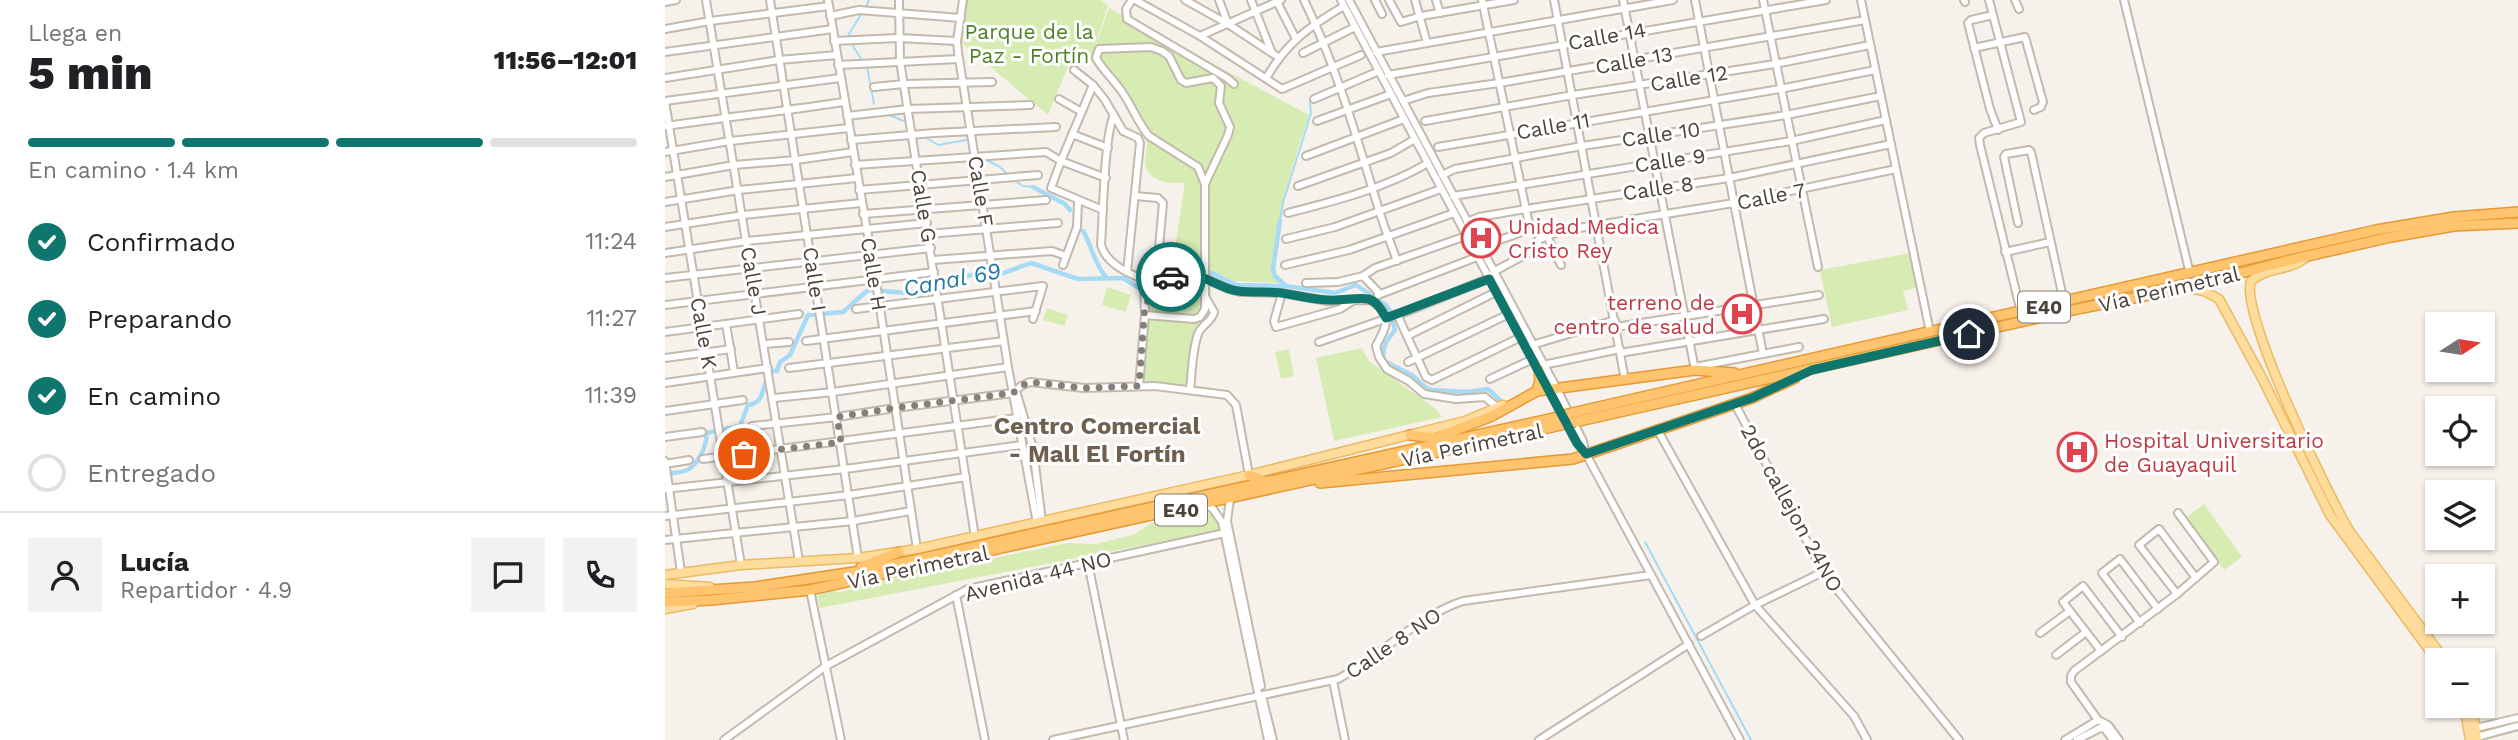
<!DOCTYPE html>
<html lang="es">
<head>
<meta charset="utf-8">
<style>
	body { margin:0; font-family:"Work Sans",sans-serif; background:#f2f2f2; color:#202124; height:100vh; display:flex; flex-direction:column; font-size:26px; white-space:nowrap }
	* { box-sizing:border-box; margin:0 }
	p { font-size:23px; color:#757577 }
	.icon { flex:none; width:38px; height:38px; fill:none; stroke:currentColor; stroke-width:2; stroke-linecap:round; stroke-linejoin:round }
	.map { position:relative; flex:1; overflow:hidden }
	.sheet { display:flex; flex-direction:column; background:#fff; width:665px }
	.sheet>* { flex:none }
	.needle { width:46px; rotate:78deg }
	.tools { position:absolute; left:1760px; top:312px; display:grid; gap:14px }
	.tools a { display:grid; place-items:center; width:70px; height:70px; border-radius:0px; background:#fff; box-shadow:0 2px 5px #0004; font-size:35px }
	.pin { position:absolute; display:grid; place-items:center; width:60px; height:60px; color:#fff; margin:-30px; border:4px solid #fff; border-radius:50%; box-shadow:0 2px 7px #0007 }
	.courier { position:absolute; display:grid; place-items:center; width:70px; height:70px; margin:-35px; border:5px solid #0f766e; border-radius:50%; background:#fff; color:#222; box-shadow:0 2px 9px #0007 }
	.head em { font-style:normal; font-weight:800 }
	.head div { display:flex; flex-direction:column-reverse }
	.head { display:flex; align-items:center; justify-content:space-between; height:119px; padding:0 28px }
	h1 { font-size:46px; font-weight:800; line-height:52px }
	.bar { display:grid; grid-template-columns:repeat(4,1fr); gap:10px 7px; align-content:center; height:84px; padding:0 28px }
	.bar i { height:9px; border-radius:5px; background:#e0e0e0 }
	.bar .selected { background:#0f766e }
	.bar p { grid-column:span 4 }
	.line { display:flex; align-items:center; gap:18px; padding:0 28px; border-top:2px solid #e0e0e0 }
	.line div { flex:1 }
	.round { display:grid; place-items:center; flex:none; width:74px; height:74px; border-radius:0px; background:#f2f2f2 }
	ol { padding:0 28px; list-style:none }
	li { display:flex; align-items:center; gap:21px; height:77px }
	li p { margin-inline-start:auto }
	li .icon { padding:7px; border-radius:50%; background:#0f766e; color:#fff; stroke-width:4 }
	li:last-child { color:#757577 }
	li i { width:38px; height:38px; border:4px solid #e0e0e0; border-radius:50% }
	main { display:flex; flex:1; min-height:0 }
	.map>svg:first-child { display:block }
	.green { fill:#d6ecb3 }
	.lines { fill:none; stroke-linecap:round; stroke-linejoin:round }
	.stream { stroke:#a6daf5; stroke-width:2 }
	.canal { stroke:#a6daf5; stroke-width:4.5 }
	.minor-casing { stroke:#c3baad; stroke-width:10 }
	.major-casing { stroke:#eaba65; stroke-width:11 }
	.highway-casing { stroke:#e69936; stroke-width:12 }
	.minor { stroke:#fff; stroke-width:6 }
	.major { stroke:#ffdc9c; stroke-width:8 }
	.highway { stroke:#ffc56e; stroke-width:9 }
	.highway-bridge-casing { stroke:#e69936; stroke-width:12; stroke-linecap:butt }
	.highway-bridge { stroke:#ffc56e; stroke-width:9 }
	.done { stroke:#878077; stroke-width:7; stroke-dasharray:0 12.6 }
	.route { stroke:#0f766e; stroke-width:9 }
	.labels { text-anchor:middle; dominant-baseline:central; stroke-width:6; stroke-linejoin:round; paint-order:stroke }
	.shield { fill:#fff; stroke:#817b74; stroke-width:2 }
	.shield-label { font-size:19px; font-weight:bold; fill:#4b4338 }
	.park-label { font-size:21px; fill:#4f8227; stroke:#fff }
	.street-label { font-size:21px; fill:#4b4338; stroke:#fff }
	.health-label { font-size:21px; fill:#be3a42; stroke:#fff; text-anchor:start }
	.water-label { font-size:23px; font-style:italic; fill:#2678a5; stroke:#fff }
	.quarter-label { font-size:24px; font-weight:bold; fill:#6f604f; stroke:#fff }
</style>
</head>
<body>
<main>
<section class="sheet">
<div class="head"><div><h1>5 min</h1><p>Llega en</p></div><em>11:56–12:01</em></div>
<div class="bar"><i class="selected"></i><i class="selected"></i><i class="selected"></i><i></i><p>En camino · 1.4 km</p></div>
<ol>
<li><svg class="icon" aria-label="check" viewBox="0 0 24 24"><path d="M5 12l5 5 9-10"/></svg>Confirmado<p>11:24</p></li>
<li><svg class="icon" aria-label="check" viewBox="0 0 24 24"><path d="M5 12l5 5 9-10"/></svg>Preparando<p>11:27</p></li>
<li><svg class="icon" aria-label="check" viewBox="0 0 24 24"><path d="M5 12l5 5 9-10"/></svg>En camino<p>11:39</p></li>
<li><i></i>Entregado</li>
</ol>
<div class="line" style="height:126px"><a class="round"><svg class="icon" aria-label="person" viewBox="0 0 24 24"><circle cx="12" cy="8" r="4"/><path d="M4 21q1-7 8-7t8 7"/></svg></a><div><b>Lucía</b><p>Repartidor · 4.9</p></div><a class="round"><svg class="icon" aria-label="chat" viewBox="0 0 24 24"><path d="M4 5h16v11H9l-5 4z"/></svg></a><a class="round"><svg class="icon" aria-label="phone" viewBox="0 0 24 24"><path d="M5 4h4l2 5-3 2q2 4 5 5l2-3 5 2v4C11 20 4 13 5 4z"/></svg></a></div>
</section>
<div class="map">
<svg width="1853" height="740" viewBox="0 0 1853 740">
	<rect width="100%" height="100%" fill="#f6f2eb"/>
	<!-- green -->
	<g class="green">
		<path d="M301,0H435L443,5L429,50L444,8L644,115C627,165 612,217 607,270L616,283L568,281L545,269L547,317L532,329L524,384L520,387L476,380L483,283L508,262L520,182C509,184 493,183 485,174C475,162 483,154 482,143C478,113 433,66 411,47L383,115L297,43Z"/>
		<polygon points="1245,253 1251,288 1238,291 1243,310 1167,327 1155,270"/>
		<polygon points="442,287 466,295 461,312 437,305"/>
		<polygon points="382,308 403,315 400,326 378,320"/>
		<polygon points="697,348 704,361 771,409 777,417 669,441 651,358"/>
		<polygon points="624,349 629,376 616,379 610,352"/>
		<polygon points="1539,504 1577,557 1559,570 1520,518"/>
		<path d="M541,511L550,516L554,527L552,531L155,608L152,596C155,590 169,589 174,593L202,584L403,543L430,544L468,535L488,522Z"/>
	</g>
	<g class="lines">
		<!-- stream -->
		<g class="stream">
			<polyline points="200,9 204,0"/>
			<polyline points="197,13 184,34 189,48 197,60"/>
			<polyline points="202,67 209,104"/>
			<polyline points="224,115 239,121"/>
			<polyline points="260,137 273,145 301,140"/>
			<polyline points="320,159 335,167 343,175"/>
			<polyline points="347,179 358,186 368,187"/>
			<polyline points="615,221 618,203 646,113 645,102"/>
			<polyline points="980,542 1086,740"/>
		</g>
		<!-- canal -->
		<g class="canal">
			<polyline points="368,187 400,204 405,210"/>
			<polyline points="615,221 608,269 610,276 620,285"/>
			<path d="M418,231C427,246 429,264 441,277"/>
			<path d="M107,371H112L115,362L125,355L143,315L178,312L203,290L244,293L255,291L274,282L307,275L336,274L366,263L413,279L458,278L479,291L503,273L518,268L547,273L571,285L621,286L670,293L691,285L721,305L725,311L730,330C722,340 716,347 719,361L747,375L760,387L767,390L803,392L823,389L836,401"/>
			<path d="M1,474C8,473 18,473 24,469C34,462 43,444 41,433L75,426L83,405C97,403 97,393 101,381"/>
		</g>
		<defs>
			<g id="minor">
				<polyline points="41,0 134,561"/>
				<polyline points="105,0 193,558"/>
				<polyline points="163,0 213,295 252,549"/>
				<polyline points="234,0 235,61 310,537"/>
				<polyline points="298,0 292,41 293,52 343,367 372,523"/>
				<polyline points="467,0 461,9 462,19 562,78 569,84"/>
				<polyline points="470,0 535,36 617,89 696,55"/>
				<polyline points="520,0 563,24 613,57"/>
				<polyline points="554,0 563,24"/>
				<polyline points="586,0 607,53"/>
				<polyline points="611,0 631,39"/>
				<path d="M639,0C672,67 692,139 714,210C719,227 726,244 732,261"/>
				<polyline points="676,0 912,443 921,454 1075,740"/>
				<polyline points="684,0 892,389 918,441 920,452"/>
				<polyline points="710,0 717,14"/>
				<polyline points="724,0 736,22 756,16 849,0"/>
				<polyline points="750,0 762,43"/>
				<polyline points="771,0 775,13"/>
				<polyline points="889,0 960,380"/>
				<polyline points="958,0 1030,370"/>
				<polyline points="1030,0 1098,354"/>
				<polyline points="1098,0 1153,267"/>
				<polyline points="1196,0 1265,332"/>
				<polyline points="1299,0 1300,2"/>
				<polyline points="1324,0 1356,122 1319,133 1314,138 1315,145 1356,312"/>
				<polyline points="1350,0 1354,9"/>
				<polyline points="1459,0 1525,274"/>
				<polyline points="0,2 11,0"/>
				<polyline points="1328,15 1306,20 1303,23 1325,109 1333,130"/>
				<polyline points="165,16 194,10 296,18"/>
				<polyline points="0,29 45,21 164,6"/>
				<polyline points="535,36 616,0"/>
				<polyline points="169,41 233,38 292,41"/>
				<polyline points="1309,48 1360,37 1378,102 1376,107 1369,110"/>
				<polyline points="0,52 168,29"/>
				<polyline points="711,52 1008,0"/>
				<polyline points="638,53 690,27"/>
				<polyline points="173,65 294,59"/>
				<polyline points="409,70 428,85 440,100 458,131 473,138 475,143 462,272"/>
				<polyline points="723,75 1161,0"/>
				<path d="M602,77C621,43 645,26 679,6"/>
				<polyline points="0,78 114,60 172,55"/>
				<polyline points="428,85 396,161 441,178"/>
				<polyline points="209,87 239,84 327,82"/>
				<polyline points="394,99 415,111"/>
				<polyline points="649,99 714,71"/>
				<polyline points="0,101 76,565"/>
				<polyline points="0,101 175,78"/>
				<polyline points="738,101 763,93 834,83 1200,20"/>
				<path d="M449,115C439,136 438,218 436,245C441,263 463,274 479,279L480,315L474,386"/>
				<polyline points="182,116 243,109 365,105"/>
				<polyline points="652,121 726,94"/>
				<polyline points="760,121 908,95 1110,64 1205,45"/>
				<path d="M2,126C61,117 120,111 179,102"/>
				<polyline points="407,134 443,148"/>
				<polyline points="186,140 269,133 391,127"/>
				<polyline points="773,147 1115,89 1210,70"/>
				<polyline points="0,152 65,141 184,128"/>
				<polyline points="641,156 739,119"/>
				<polyline points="190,165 381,152 396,161 386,188 438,210"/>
				<polyline points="777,175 790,169 917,146 1121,115 1216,96"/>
				<polyline points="0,177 69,165 131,160 188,152"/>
				<polyline points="633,186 726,153 750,139"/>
				<polyline points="194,190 373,175"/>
				<polyline points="470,196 493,198 498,203 492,269 479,279"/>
				<polyline points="788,196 1126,141 1221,120"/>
				<polyline points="0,202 74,190 192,178"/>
				<path d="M623,213C670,201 721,188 763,163"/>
				<polyline points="198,214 381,200"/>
				<polyline points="802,222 814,217 861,209 1064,178 1226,144"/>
				<polyline points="1353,223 1339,157 1341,154 1364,150 1366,152 1399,302"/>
				<polyline points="0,227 78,215 196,203"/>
				<polyline points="263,234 393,223"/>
				<polyline points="882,236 896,265"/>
				<polyline points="621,239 670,227 776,189"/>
				<polyline points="815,247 865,229 817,0"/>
				<polyline points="1340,252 1385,242"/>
				<polyline points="0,253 82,241 262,223"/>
				<polyline points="268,260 387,251 401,256"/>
				<polyline points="398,265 412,227 413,201"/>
				<polyline points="620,265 684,250 789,213"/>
				<polyline points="828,272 873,248 873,240 895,231 1069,203 1231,169"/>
				<polyline points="0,278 266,248"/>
				<polyline points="641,283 673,282 698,276"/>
				<polyline points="831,292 742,336 761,377 767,380 856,337"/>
				<polyline points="617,293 609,321 611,327 675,309 686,302"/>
				<polyline points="715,294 698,276 710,268 801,236"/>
				<polyline points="713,295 812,257"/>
				<path d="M480,304L500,281L518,273L540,278L563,289L575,292L617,293L662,301L706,300C728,315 722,326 711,346L714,357L722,369L744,381L759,394L791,399L820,397L833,408"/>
				<polyline points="0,305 269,272"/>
				<polyline points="191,309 378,286 368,319"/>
				<polyline points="732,314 742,336"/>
				<path d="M480,315L529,319L535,317L540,309V184L563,135L565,127L554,103L556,86L548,78L521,83L516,80L504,56L497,51L486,47L434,49L431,58C437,69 447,78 455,89C466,103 472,122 484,136L533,167L540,184"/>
				<polyline points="61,324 69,372"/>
				<polyline points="951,327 1154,295"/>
				<polyline points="0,332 134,314"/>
				<polyline points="141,341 371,311"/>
				<polyline points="654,342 743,311 825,278"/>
				<polyline points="100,344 124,342"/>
				<polyline points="867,345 950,320"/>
				<polyline points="955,353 1159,319"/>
				<polyline points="0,358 66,349"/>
				<polyline points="743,362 844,314"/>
				<polyline points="878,365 955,349"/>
				<polyline points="1030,367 1134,347"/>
				<polyline points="124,368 339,341"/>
				<polyline points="825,379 868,359"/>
				<polyline points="0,383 103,368"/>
				<path d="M525,390C527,372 527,351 533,334C537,324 547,322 549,312L541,298"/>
				<polyline points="352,394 368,448 377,522"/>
				<polyline points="109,398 168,392 343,367"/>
				<polyline points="1070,404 1158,572 1294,740"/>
				<polyline points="0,411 78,400"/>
				<polyline points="87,426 172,417 230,408 348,393 356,386 365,382 419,388 490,386 562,395 571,405 584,475"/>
				<polyline points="992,429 1090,605 1189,716 1202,740"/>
				<polyline points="0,437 37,432"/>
				<polyline points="38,459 352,418"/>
				<polyline points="0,461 16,572"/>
				<polyline points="0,464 24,460"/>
				<polyline points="0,489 180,469 357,445"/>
				<polyline points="565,499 562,521 596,686"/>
				<polyline points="541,504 548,509 557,522 603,740"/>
				<polyline points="0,516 184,495 301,477"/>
				<polyline points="0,540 188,521 246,511"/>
				<polyline points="423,563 459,740"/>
				<polyline points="145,590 176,740"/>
				<polyline points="1512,594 1474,545 1494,529 1531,578"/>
				<polyline points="291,595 320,740"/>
				<polyline points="1475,623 1437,573 1455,559 1493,609"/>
				<polyline points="1375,633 1405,611"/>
				<polyline points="1036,636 1090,605 1158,572"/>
				<polyline points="1436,651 1398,602 1418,586 1457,637"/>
				<polyline points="1391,655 1421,632"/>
				<polyline points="668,681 680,740"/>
				<polyline points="598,700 608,740"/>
				<polyline points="1433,720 1406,682 1406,676 1409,671 1512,594 1549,562 1513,513"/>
				<polyline points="1433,720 1443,725 1454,740"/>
				<polyline points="1807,729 1853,718"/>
				<polyline points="1808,738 1853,726"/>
				<polyline points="59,740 161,666 303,589 560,533"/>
				<path d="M388,740L673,679C716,656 752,616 798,601L986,575"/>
				<polyline points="874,740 1024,644"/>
				<polyline points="1400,740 1433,720"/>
				<polyline points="1412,740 1435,728 1440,729 1448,740"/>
			</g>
			<g id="major">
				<path d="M1641,257C1626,271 1601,267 1586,281C1574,313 1664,497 1685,532L1780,660"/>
				<polyline points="1522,288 1539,291 1554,299 1597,378 1665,515 1773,662"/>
				<polyline points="0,575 76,565 193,558 252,549 584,475 800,421 838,405"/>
				<polyline points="0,584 45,587"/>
				<polyline points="0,609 28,604"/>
				<polyline points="1799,705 1805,740"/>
				<polyline points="1807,705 1812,740"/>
			</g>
			<g id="highway">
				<polyline points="872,391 875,380 874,369"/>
				<polyline points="907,413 1711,230 1789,217 1853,212"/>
				<polyline points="910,422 1417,308 1519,288 1625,260 1726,237 1789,226 1853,223"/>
				<polyline points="745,435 772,438"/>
				<polyline points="767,439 825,417 872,391 1030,370 1069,373"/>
				<polyline points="584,475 599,481"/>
				<polyline points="655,483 908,459 1087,398 1130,378"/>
				<polyline points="196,567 234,552"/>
				<polyline points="0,593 90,587 209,569 884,419"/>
				<polyline points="0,602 47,600 145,590 887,427"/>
			</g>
		</defs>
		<!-- minor casing -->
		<use href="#minor" class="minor-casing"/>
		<!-- major casing -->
		<use href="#major" class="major-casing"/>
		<!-- highway casing -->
		<use href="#highway" class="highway-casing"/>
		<!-- minor -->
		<use href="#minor" class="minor"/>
		<!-- major -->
		<use href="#major" class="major"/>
		<!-- highway -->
		<use href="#highway" class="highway"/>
		<defs>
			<g id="highway-bridge">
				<polyline points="884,419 907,413"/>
				<polyline points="887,427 910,422"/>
			</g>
		</defs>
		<!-- highway-bridge casing -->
		<use href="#highway-bridge" class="highway-bridge-casing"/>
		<!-- highway-bridge -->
		<use href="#highway-bridge" class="highway-bridge"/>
	</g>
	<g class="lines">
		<!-- done -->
		<polyline class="done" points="79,454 176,442 172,417 230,408 348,393 356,386 365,382 419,388 474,386 480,304 506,277"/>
		<!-- route -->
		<path class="route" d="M506,277C530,265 550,288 573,291C587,293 602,291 616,293C632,295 648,300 665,300C676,301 692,297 703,299C712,301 717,311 721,318L824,279L912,443L921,454L1087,398L1147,370L1304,334"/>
	</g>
	<!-- icons -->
	<defs>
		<symbol id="hospital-ring" viewBox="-11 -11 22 22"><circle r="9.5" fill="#fff" stroke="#e0444e" stroke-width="1.5"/><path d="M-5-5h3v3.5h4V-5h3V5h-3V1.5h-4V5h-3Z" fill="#e0444e"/></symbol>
	</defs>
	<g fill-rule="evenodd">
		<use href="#hospital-ring" x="794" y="216" width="44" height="44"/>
		<use href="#hospital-ring" x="1055" y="292" width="44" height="44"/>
		<use href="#hospital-ring" x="1390" y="430" width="44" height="44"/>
	</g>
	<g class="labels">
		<!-- shield labels -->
		<g class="shield">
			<rect x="1353" y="291.5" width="52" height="31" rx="5"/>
			<rect x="490" y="494.5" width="52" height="31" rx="5"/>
		</g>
		<g class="shield-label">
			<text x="1379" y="307">E40</text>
			<text x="516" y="510">E40</text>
		</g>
		<!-- park labels -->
		<g class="park-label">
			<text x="364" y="31">Parque de la<tspan x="364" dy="24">Paz - Fortín</tspan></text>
		</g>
		<!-- street labels -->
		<g class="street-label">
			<text transform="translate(942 36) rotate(-10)">Calle 14</text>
			<text transform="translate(969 60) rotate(-10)">Calle 13</text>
			<text transform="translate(1024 78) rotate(-9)">Calle 12</text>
			<text transform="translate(888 126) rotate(-10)">Calle 11</text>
			<text transform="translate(996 134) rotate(-8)">Calle 10</text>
			<text transform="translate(1005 160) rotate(-8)">Calle 9</text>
			<text transform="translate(993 188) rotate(-8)">Calle 8</text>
			<text transform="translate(316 191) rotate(81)">Calle F</text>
			<text transform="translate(1106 196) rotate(-11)">Calle 7</text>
			<text transform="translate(259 206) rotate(81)">Calle G</text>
			<text transform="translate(209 274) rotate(81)">Calle H</text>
			<text transform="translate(150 279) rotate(82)">Calle I</text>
			<text transform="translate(89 281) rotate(80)">Calle J</text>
			<text transform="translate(1504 289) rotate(-13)">Vía Perimetral</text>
			<text transform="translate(39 333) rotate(80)">Calle K</text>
			<text transform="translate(807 445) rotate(-12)">Vía Perimetral</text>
			<text transform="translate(1127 508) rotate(61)">2do callejon 24NO</text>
			<text transform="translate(253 567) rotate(-12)">Vía Perimetral</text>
			<text transform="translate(373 576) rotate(-14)">Avenida 44 NO</text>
			<text transform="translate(728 643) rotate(-34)">Calle 8 NO</text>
		</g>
		<!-- health labels -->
		<g class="health-label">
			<text x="843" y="226">Unidad Medica<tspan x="843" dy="24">Cristo Rey</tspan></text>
			<text x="1050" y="302" text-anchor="end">terreno de<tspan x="1050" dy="24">centro de salud</tspan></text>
			<text x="1439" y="440">Hospital Universitario<tspan x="1439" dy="24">de Guayaquil</tspan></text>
		</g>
		<!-- water labels -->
		<g class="water-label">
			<text transform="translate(287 280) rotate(-11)">Canal 69</text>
		</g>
		<!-- quarter labels -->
		<g class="quarter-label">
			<text x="432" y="426">Centro Comercial<tspan x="432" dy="28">- Mall El Fortín</tspan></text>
		</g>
	</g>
</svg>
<div class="tools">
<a><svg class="needle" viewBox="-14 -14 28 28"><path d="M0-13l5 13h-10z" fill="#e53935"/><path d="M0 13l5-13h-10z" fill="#757577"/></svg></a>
<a><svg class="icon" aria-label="locate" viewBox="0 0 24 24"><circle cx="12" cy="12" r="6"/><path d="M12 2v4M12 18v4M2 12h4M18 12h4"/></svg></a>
<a><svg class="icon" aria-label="layers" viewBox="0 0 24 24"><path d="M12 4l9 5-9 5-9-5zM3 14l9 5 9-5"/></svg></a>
<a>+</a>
<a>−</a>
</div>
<div class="pin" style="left:79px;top:454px;background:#ea580c"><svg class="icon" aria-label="bag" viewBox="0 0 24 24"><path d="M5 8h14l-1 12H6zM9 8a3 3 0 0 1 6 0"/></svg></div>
<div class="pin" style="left:1304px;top:334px;background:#1f2937"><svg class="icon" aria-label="home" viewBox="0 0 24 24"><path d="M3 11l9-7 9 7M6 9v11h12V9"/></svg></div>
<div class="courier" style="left:506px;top:277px"><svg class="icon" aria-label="car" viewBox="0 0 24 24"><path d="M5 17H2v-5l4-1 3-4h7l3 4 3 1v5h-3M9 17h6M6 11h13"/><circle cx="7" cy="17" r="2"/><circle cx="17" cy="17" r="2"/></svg></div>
</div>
</main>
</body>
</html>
